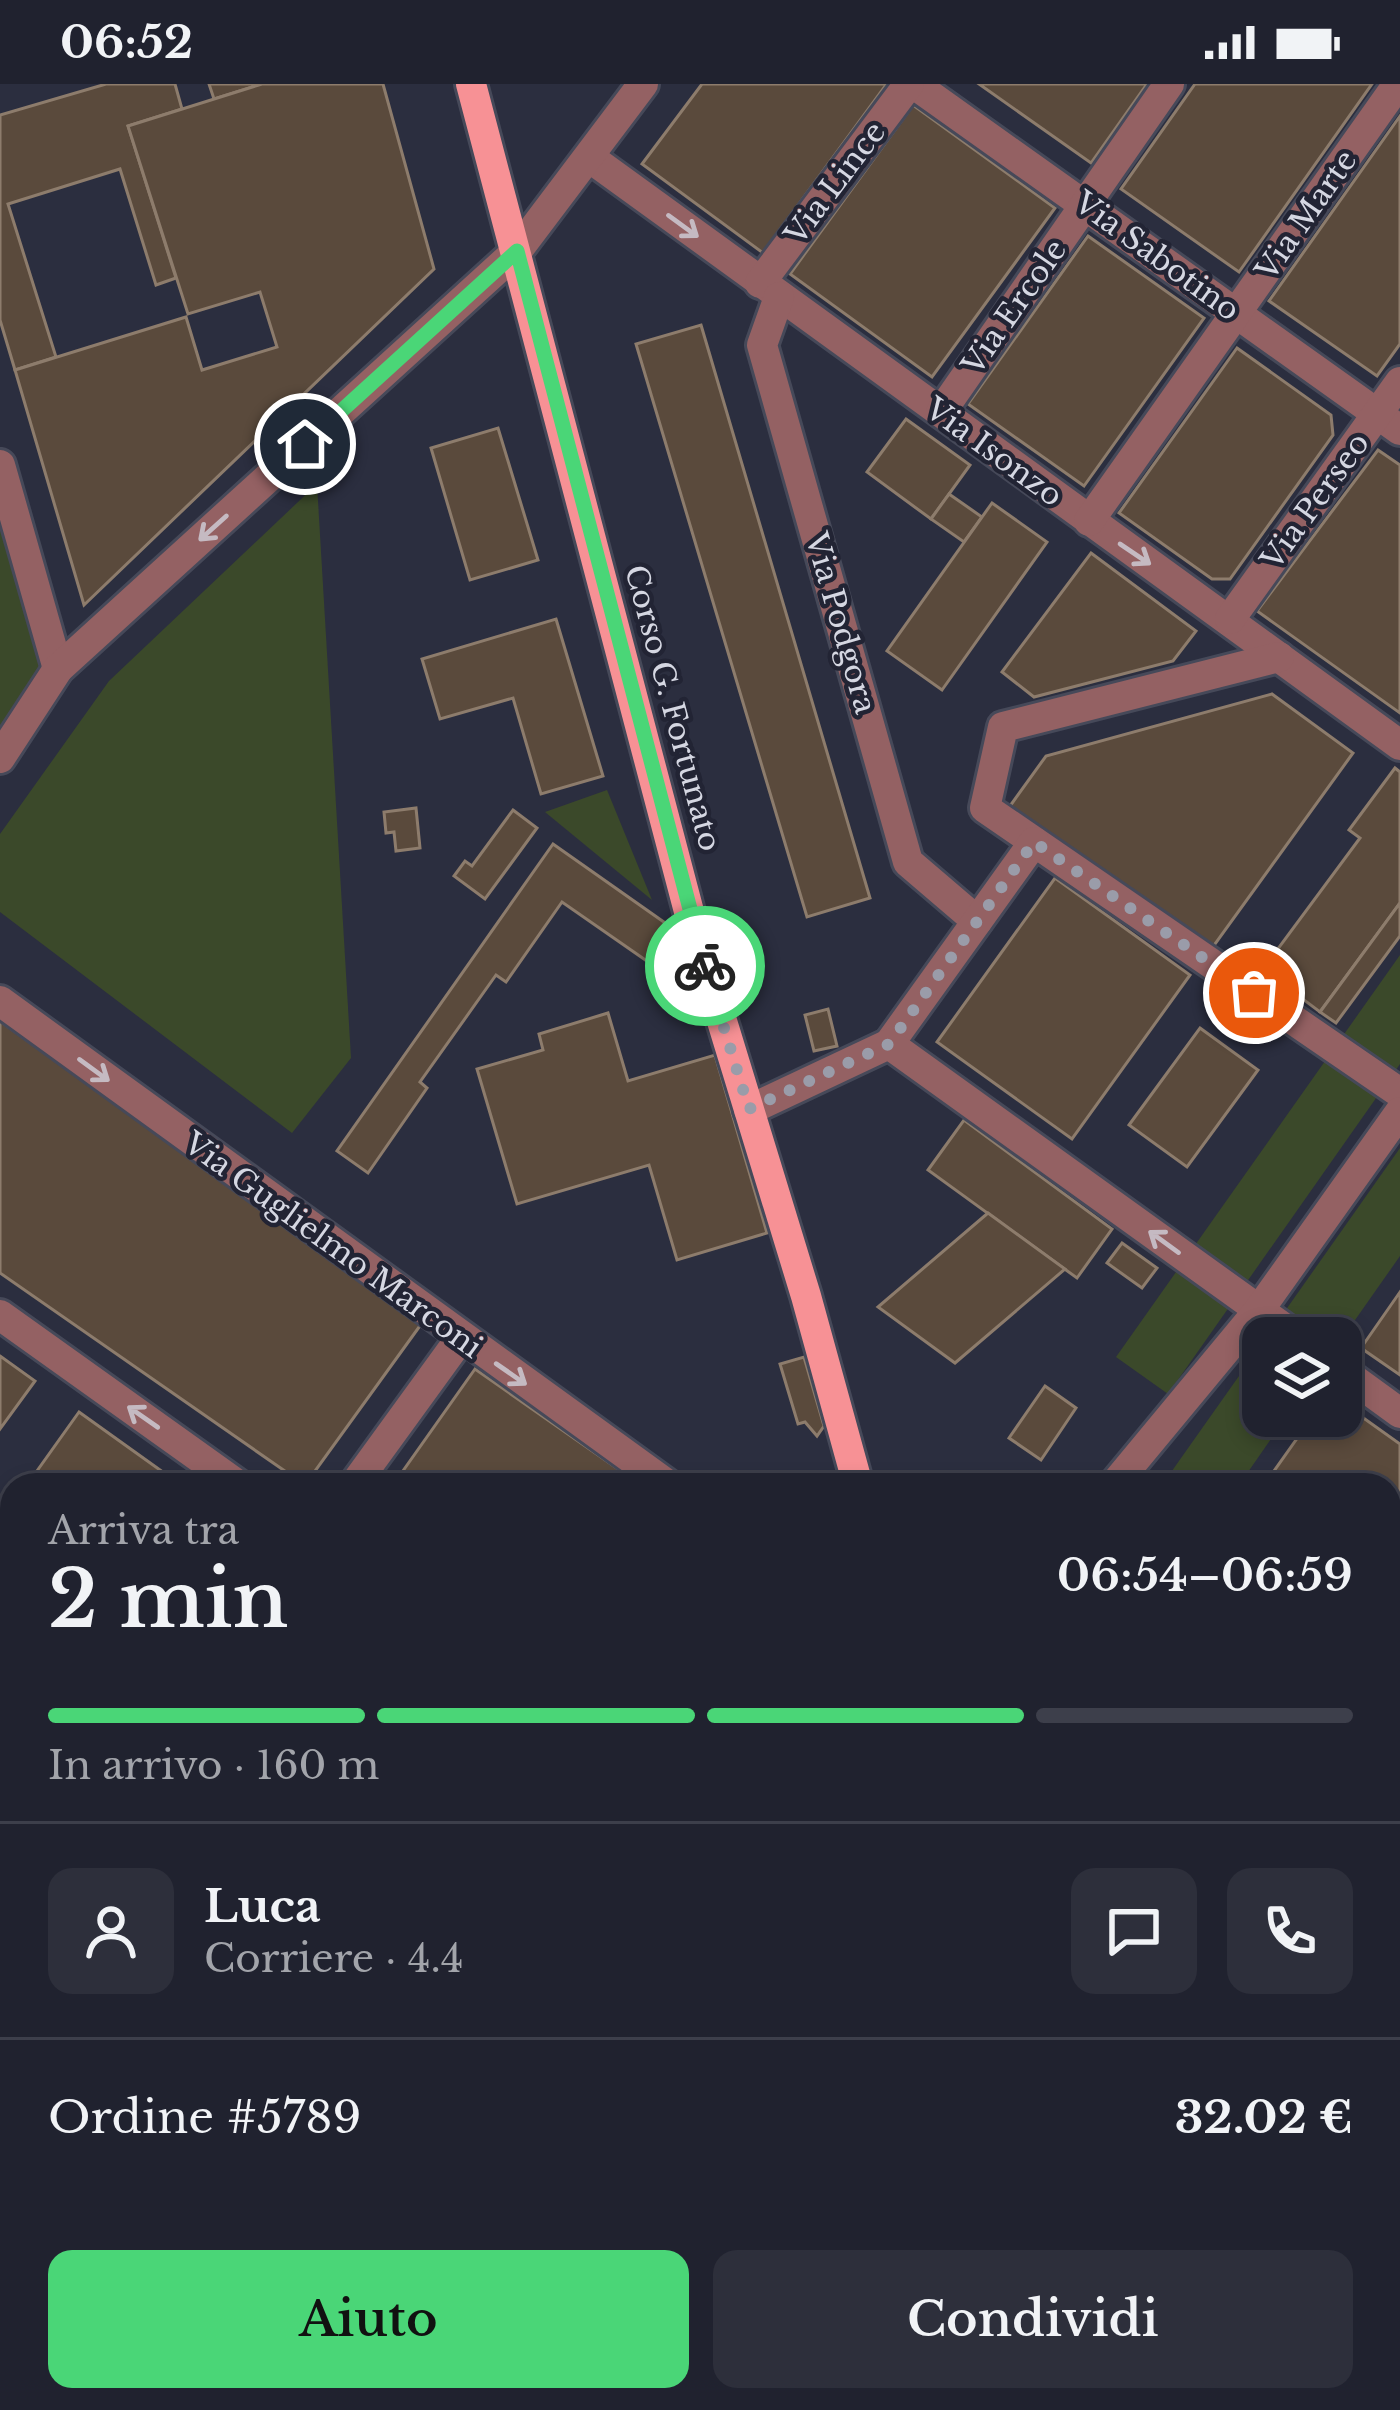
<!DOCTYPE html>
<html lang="it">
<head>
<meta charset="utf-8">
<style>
	body { margin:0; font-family:"Libre Baskerville",serif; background:#2d2f3b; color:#f1f3f6; height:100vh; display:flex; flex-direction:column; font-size:45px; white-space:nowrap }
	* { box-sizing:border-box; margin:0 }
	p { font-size:39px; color:#a2a4aa }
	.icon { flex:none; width:66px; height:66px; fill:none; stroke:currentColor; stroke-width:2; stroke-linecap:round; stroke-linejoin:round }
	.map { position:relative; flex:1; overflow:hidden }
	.sheet { position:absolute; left:0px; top:1389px; width:1401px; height:939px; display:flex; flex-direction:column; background:#20222f; border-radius:36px 36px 0 0; box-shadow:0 6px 18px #0003,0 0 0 3px #3d3f4b }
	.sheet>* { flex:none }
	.controls { position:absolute; left:1242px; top:1233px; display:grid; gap:24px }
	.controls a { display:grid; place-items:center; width:120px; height:120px; border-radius:24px; background:#20222f; box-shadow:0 6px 18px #0003,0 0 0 3px #3d3f4b; font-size:60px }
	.pin { position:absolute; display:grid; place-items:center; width:102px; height:102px; color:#fff; margin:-51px; border:6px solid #fff; border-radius:50%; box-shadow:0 3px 12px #0007 }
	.courier { position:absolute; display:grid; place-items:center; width:120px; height:120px; margin:-60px; border:9px solid #4ad677; border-radius:50%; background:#fff; color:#222; box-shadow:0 3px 15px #0007 }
	.summary em { font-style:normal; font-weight:600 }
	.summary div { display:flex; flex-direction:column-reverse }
	.summary { display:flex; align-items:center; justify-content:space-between; height:204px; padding:0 48px }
	h1 { font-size:78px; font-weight:600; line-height:90px }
	.bar { display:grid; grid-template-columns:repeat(4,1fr); gap:18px 12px; align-content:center; height:144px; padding:0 48px }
	.bar i { height:15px; border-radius:9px; background:#3d3f4b }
	.bar .selected { background:#4ad677 }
	.bar p { grid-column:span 4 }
	.line { display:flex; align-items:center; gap:30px; padding:0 48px; border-top:3px solid #3d3f4b }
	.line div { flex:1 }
	.round { display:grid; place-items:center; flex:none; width:126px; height:126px; border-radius:24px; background:#2d2f3b }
	.button { display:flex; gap:24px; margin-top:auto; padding:24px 48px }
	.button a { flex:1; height:138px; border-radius:24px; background:#4ad677; color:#111; font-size:48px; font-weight:600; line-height:138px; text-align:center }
	.button a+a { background:#2d2f3b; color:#f1f3f6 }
	.status { display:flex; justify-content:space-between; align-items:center; height:84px; padding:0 60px; background:#20222f; direction:ltr }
	.status svg { height:33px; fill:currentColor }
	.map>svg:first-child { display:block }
	.green { fill:#3b492a }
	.building { fill:#5a4a3c; stroke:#8d7c6c; stroke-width:3 }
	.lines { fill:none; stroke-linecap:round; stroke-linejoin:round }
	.minor-casing { stroke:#464959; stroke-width:36 }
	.major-casing { stroke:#464959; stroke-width:36 }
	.minor { stroke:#946163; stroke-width:30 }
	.major { stroke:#f79195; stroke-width:30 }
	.oneway { stroke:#c5bac2 }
	.done { stroke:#9a9ca9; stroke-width:12; stroke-dasharray:0 21.6 }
	.route { stroke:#4ad677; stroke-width:15 }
	.labels { text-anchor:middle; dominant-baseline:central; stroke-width:9; stroke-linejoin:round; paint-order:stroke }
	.street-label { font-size:30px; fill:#d5d7e2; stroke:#222434 }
</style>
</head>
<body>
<div class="status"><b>06:52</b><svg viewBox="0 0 49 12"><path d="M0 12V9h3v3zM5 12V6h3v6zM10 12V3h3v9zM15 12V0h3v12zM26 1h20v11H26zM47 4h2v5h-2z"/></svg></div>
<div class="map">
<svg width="1400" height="2326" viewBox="0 0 1400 2326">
	<rect width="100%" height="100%" fill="#2b2e3f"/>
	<!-- green -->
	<g class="green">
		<polygon points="317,400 351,974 292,1049 0,828 0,750 109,597"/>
		<polygon points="0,413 58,585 0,661"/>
		<polygon points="607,706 652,816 545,728"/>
		<polygon points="1400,871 1400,980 1168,1310 1116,1273"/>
		<polygon points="1400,1064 1400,1172 1341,1256 1266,1254"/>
		<polygon points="1263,1258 1263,1332 1287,1332 1239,1401 1162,1401"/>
		<polygon points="522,2316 611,2316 610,2326 514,2326"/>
	</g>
	<!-- building -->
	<g class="building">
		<polygon points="106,0 175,0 182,25 128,42 176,194 156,201 120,85 8,120 56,273 15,286 0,236 0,31"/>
		<polygon points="209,0 262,0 214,15"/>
		<polygon points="262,0 383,0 434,185 84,521 15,286 186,233 202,286 277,263 260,208 188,230 128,42"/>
		<polygon points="702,0 884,0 886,1 763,169 642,80"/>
		<polygon points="979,0 1147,0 1091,79"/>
		<polygon points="1195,0 1372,0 1239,188 1121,105"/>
		<polygon points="913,21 1055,124 932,293 790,190"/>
		<polygon points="1400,32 1400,260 1377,292 1269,217"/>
		<polygon points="1088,152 1204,234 1084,402 968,320"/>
		<polygon points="701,241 870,814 807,833 636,260"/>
		<polygon points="1237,264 1331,331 1333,351 1230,495 1212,495 1119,429"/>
		<polygon points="906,335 970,381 931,435 867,388"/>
		<polygon points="498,344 538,476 470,496 431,364"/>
		<polygon points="1378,366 1400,381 1400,629 1257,527"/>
		<polygon points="949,410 982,433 964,458 931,435"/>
		<polygon points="992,419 1047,458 942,606 887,567"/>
		<polygon points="1091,469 1196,547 1173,577 1034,613 1002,588"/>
		<polygon points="556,535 603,692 541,710 513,614 440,635 422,575"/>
		<polygon points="1272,610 1353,669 1210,867 1010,722 1046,672"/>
		<polygon points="1395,684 1400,688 1400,819 1320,928 1263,885 1360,754 1349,746"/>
		<polygon points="416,724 420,764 396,767 394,748 386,749 384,728"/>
		<polygon points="513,726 537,744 485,815 454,792 465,777 472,782"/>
		<polygon points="553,760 678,848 694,901 662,910 654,882 562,818 506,898 496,891 420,998 427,1004 368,1089 337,1067"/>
		<polygon points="1055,794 1190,891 1072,1055 937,958"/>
		<polygon points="1400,819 1400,852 1336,939 1320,928"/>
		<polygon points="828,925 837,962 814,967 805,931"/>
		<polygon points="608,929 628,997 715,971 767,1149 677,1176 649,1081 517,1120 477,985 543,966 539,950"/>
		<polygon points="0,937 422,1239 305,1401 0,1189"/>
		<polygon points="1200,944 1258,986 1187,1083 1129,1041"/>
		<polygon points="964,1036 1112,1145 1077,1194 928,1086"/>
		<polygon points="988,1129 1065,1185 955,1279 878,1223"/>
		<polygon points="1122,1159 1157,1184 1142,1204 1107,1179"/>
		<polygon points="1400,1208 1400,1291 1361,1264"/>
		<polygon points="0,1272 35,1297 0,1345"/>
		<polygon points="804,1273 824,1342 817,1352 805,1338 798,1340 780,1280"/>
		<polygon points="475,1285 621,1387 640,1401 393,1401"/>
		<polygon points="1045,1302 1076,1324 1041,1376 1009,1354"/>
		<polygon points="1341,1318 1400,1360 1400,1488 1389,1491 1389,1401 1360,1401 1348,1392 1341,1401 1264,1401 1313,1332 1341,1332"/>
		<polygon points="79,1328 181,1401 27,1401"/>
		<polygon points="12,1422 12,1526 1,1541 0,1439"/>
		<polygon points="0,1575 12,1583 12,1722 0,1718"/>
		<polygon points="1400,1590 1400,1827 1390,1830 1389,1593"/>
		<polygon points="0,1908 12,1918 12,2151 0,2162"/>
		<polygon points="1389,1971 1400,2008 1400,2040 1389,2043"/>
		<polygon points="12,2241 12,2316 240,2316 233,2326 0,2326 0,2251"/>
		<polygon points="1128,2316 1187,2316 1188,2326 1128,2326"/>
	</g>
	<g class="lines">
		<defs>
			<g id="minor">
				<polyline points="914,0 1400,346"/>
				<polyline points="589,73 1400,661"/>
				<polyline points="760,199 909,0"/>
				<polyline points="779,213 762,261 908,778 977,837"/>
				<polyline points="941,328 1169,0"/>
				<polyline points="0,381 58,585"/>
				<polyline points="1089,437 1398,0"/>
				<polyline points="1230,535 1400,298"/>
				<polyline points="1279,573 1003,643 985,724 1400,1009"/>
				<polyline points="0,674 58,585 517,167 643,0"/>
				<polyline points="0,917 668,1401"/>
				<polyline points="889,960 1034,758"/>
				<polyline points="749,1026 889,960 1298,1254"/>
				<polyline points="0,1231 238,1401"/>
				<polyline points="1341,1286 1400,1329"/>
				<polyline points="354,1401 460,1255"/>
				<polyline points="1114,1401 1259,1226 1400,1028"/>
				<polyline points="1389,1539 1400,1536"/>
				<polyline points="1389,2071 1400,2068"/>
				<polyline points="0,2186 12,2177"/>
				<polyline points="355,2316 369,2326"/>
				<polyline points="276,2326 284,2316"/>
				<polyline points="497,2326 505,2316"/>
				<polyline points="862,2326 911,2316"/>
			</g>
			<g id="major">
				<polyline points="471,0 692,839 806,1212 858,1401"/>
				<polyline points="1389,2203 1400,2204"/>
			</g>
		</defs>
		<!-- minor casing -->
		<use href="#minor" class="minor-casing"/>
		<!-- major casing -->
		<use href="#major" class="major-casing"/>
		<!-- minor -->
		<use href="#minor" class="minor"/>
		<!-- major -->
		<use href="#major" class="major"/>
	</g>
	<!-- one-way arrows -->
	<defs><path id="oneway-shaft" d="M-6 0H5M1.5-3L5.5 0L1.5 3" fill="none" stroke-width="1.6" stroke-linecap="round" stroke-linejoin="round" transform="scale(3)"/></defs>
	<g class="oneway">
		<use href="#oneway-shaft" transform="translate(683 142) rotate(36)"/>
		<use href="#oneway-shaft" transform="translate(213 444) rotate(138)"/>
		<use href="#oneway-shaft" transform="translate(1135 470) rotate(34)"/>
		<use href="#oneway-shaft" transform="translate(94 986) rotate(36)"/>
		<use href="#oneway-shaft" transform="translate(1164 1158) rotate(-144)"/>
		<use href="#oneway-shaft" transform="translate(511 1290) rotate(35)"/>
		<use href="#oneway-shaft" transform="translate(143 1333) rotate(-145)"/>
	</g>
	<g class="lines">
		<!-- done -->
		<polyline class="done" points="705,882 749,1025 889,960 1034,758 1254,909"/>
		<!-- route -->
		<polyline class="route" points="305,360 517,167 705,882"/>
	</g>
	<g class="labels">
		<!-- street labels -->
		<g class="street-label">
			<text transform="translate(835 99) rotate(-53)">Via Lince</text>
			<text transform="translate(1306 131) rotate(-55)">Via Marte</text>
			<text transform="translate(1157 172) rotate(36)">Via Sabotino</text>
			<text transform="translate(1014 223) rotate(-55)">Via Ercole</text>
			<text transform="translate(994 368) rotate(36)">Via Isonzo</text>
			<text transform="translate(1315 417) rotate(-54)">Via Perseo</text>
			<text transform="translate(841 539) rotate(74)">Via Podgora</text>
			<text transform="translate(673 624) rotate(75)">Corso G. Fortunato</text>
			<text transform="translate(333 1161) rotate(36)">Via Guglielmo Marconi</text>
		</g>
	</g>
</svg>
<div class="controls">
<a><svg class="icon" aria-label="layers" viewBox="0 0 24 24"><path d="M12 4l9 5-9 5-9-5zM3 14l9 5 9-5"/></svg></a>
</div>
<div class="pin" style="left:1254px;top:909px;background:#ea580c"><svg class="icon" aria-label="bag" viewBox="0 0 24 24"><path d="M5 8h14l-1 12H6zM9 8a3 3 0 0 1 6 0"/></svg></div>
<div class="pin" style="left:305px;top:360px;background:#1f2937"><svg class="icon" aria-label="home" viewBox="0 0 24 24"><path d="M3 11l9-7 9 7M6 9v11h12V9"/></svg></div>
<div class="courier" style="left:705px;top:882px"><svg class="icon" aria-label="bike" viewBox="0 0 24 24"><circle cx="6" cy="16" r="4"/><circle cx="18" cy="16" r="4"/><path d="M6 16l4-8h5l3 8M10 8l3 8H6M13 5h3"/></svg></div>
<section class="sheet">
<div class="summary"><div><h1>2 min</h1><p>Arriva tra</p></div><em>06:54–06:59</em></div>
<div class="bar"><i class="selected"></i><i class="selected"></i><i class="selected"></i><i></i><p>In arrivo · 160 m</p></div>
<div class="line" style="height:216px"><a class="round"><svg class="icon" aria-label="person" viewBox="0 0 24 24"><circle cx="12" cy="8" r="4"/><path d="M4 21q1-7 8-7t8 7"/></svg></a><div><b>Luca</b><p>Corriere · 4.4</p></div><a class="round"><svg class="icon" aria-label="chat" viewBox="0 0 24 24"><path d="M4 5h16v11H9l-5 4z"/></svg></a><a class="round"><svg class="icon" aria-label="phone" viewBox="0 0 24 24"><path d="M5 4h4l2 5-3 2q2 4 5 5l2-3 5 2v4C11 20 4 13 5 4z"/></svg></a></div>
<div class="line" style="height:156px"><div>Ordine #5789</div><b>32.02 €</b></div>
<div class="button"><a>Aiuto</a><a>Condividi</a></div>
</section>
</div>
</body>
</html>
